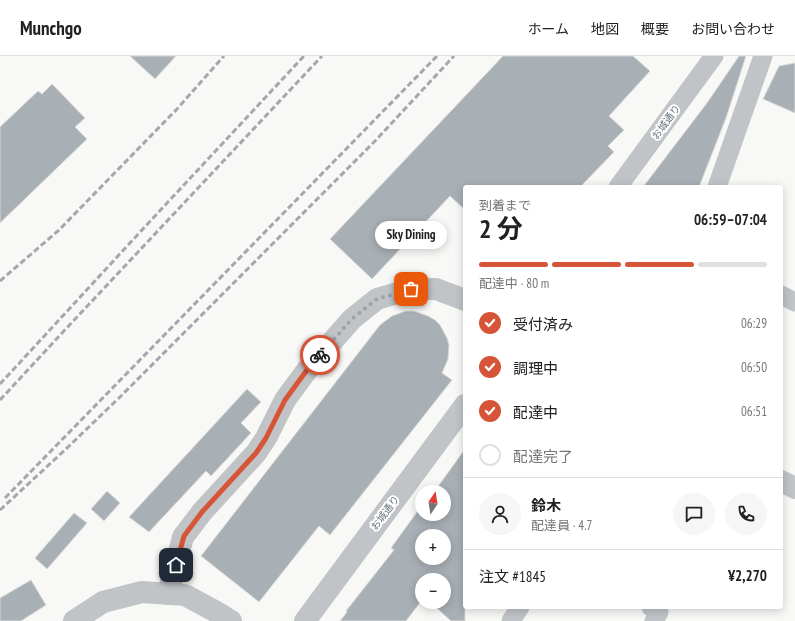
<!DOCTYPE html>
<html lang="ja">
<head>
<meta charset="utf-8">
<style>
	body { margin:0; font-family:"PT Sans Narrow","Noto Sans JP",sans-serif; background:#f6f6f6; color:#202124; height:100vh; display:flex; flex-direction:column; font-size:15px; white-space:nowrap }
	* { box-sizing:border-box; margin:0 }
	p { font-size:13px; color:#757577 }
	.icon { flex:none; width:22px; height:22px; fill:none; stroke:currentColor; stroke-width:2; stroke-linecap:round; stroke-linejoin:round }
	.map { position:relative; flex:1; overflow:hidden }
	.details { position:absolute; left:463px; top:129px; width:320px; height:424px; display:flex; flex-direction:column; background:#fff; border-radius:4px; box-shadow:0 2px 10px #0003 }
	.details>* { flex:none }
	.needle { width:26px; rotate:12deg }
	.fabs { position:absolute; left:415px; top:429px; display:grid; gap:8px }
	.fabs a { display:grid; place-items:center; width:36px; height:36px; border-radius:50%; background:#fff; box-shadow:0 2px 10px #0003; font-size:20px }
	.pin { position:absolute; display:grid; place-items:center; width:34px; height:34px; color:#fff; margin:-17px; border-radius:8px; box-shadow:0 2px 6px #0006 }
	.courier { position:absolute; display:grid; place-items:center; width:40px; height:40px; margin:-20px; border:3px solid #d65538; border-radius:50%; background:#fff; color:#222; box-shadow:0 1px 5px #0007 }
	.bubble { position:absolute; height:28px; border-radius:14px; background:#fff; box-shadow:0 2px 10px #0003; font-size:13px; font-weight:700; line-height:28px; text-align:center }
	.overview em { font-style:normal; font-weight:700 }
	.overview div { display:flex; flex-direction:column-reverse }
	.overview { display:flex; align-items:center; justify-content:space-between; height:68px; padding:0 16px }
	h1 { font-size:26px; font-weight:700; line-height:30px }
	.bar { display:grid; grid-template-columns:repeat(4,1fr); gap:6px 4px; align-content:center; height:48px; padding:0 16px }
	.bar i { height:5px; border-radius:3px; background:#e0e0e0 }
	.bar .on { background:#d65538 }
	.bar p { grid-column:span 4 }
	.line { display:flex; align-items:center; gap:10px; padding:0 16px; border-top:1px solid #e0e0e0 }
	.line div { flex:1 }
	.round { display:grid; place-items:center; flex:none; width:42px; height:42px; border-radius:21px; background:#f6f6f6 }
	ol { padding:0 16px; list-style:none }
	li { display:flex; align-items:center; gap:12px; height:44px }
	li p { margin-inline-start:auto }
	li .icon { padding:4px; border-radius:50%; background:#d65538; color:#fff; stroke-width:4 }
	li:last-child { color:#757577 }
	li i { width:22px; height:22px; border:2px solid #e0e0e0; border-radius:50% }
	header { display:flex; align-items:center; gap:24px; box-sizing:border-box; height:56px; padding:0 20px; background:#fff; border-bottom:1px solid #e0e0e0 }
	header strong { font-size:19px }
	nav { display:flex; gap:22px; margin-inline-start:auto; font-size:14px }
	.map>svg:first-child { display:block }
	.building { fill:#a8afb5; stroke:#dadad8; fill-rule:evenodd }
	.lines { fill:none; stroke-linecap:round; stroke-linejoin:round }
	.minor { stroke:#c0c4c7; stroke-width:19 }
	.tertiary { stroke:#c0c4c7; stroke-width:22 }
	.rail { stroke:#a2a8ad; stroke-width:3; stroke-dasharray:6 3; stroke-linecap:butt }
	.done { stroke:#99a3a9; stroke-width:4; stroke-dasharray:0 7.2 }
	.route { stroke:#d65538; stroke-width:5 }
	.labels { text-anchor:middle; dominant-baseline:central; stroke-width:4; stroke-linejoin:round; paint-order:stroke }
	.street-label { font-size:10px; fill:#66757f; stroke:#fff }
</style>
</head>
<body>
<header>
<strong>Munchgo</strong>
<nav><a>ホーム</a><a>地図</a><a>概要</a><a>お問い合わせ</a></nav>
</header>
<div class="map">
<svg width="795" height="565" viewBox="0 0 795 565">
	<rect width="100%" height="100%" fill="#f8f8f6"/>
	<!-- building -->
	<g class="building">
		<polygon points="130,0 176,0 155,23"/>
		<polygon points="503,0 633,0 650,15 609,60 624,74 608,90 614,96 580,131 465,131 465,154 450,140 372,223 330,183"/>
		<polygon points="739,0 746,0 726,62 699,131 643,131 707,47"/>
		<polygon points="795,7 795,57 763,43 779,10"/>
		<polygon points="52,28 85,62 75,71 87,83 0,167 0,71 38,35 42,38"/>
		<polygon points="406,255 414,255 428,260 435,264 440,269 447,282 449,289 448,303 442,317 452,324 330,479 319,470 259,546 201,500 380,269 392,260"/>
		<polygon points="247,333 261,346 241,367 251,377 211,420 206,415 149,476 129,461"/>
		<path d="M465,393V565H451L430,546H444V524H422V544L406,565H340L347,556L346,555L394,494L391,492L422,449V458H444V436H434ZM422,480H444V502H422Z"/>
		<polygon points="107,435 120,447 104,465 91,453"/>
		<polygon points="74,457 87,467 47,513 35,502"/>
		<polygon points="31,524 46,549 21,565 0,565 0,542"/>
	</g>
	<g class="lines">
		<!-- minor -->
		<g class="minor">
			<polyline points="618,131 714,0"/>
			<polyline points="717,131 763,0"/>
			<polyline points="781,239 795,246"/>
			<polyline points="651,551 659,556 654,565"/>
			<polyline points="511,565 520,551"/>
		</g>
		<!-- tertiary -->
		<g class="tertiary">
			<polyline points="781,425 795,432"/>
			<polyline points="168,538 183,481 202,456 256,397 266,382 285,344 307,314 352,263 377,243 411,233 436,233 465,244"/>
			<polyline points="74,565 103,546 142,536 185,539 220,558 231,565"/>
			<polyline points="305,565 465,349"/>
		</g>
		<!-- rail -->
		<g class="rail">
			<polyline points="0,225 59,174 177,53 224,0"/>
			<polyline points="0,328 141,175 304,0"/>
			<polyline points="0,344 62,277 322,0"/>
			<polyline points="5,442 437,0"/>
			<polyline points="0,454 66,393 121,340 376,84 454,0"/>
		</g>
	</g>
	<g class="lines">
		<!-- done -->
		<polyline class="done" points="320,299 352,263 377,243 411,233"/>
		<!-- route -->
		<polyline class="route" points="176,509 184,480 202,456 256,397 266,382 285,344 307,314 320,299"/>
	</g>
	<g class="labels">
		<!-- street labels -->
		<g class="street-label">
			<text transform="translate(666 66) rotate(-54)">お城通り</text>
			<text transform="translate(385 457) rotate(-53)">お城通り</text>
		</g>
	</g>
</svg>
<div class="fabs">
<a><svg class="needle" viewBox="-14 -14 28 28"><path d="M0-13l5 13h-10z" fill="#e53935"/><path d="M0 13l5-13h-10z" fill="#757577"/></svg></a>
<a>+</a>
<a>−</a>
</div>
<div class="pin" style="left:411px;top:233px;background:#ea580c"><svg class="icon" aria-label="bag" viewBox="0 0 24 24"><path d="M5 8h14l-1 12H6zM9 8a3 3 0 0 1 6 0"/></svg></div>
<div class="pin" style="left:176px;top:509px;background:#1f2937"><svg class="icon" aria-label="home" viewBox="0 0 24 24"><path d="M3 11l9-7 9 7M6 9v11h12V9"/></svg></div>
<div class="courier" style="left:320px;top:299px"><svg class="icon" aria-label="bike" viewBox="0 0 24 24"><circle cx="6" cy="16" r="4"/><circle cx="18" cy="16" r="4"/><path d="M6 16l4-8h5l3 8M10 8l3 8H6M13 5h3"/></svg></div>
<div class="bubble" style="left:375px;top:165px;width:72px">Sky Dining</div>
<section class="details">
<div class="overview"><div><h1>2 分</h1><p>到着まで</p></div><em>06:59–07:04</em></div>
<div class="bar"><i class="on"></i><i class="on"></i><i class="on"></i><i></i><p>配達中 · 80 m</p></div>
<ol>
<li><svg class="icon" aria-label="check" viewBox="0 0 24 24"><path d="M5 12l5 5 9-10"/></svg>受付済み<p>06:29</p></li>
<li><svg class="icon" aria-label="check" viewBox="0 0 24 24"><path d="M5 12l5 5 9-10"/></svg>調理中<p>06:50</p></li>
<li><svg class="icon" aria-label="check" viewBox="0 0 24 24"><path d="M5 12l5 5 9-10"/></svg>配達中<p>06:51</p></li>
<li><i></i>配達完了</li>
</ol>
<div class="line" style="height:72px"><a class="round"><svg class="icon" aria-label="person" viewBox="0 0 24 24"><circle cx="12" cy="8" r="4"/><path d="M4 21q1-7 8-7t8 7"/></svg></a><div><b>鈴木</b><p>配達員 · 4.7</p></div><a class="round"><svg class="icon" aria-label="chat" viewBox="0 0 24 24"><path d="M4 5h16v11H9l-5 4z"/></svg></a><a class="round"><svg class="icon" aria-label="phone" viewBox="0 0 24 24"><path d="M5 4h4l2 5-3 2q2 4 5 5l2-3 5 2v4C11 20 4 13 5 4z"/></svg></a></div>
<div class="line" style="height:52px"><div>注文 #1845</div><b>¥2,270</b></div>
</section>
</div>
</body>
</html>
